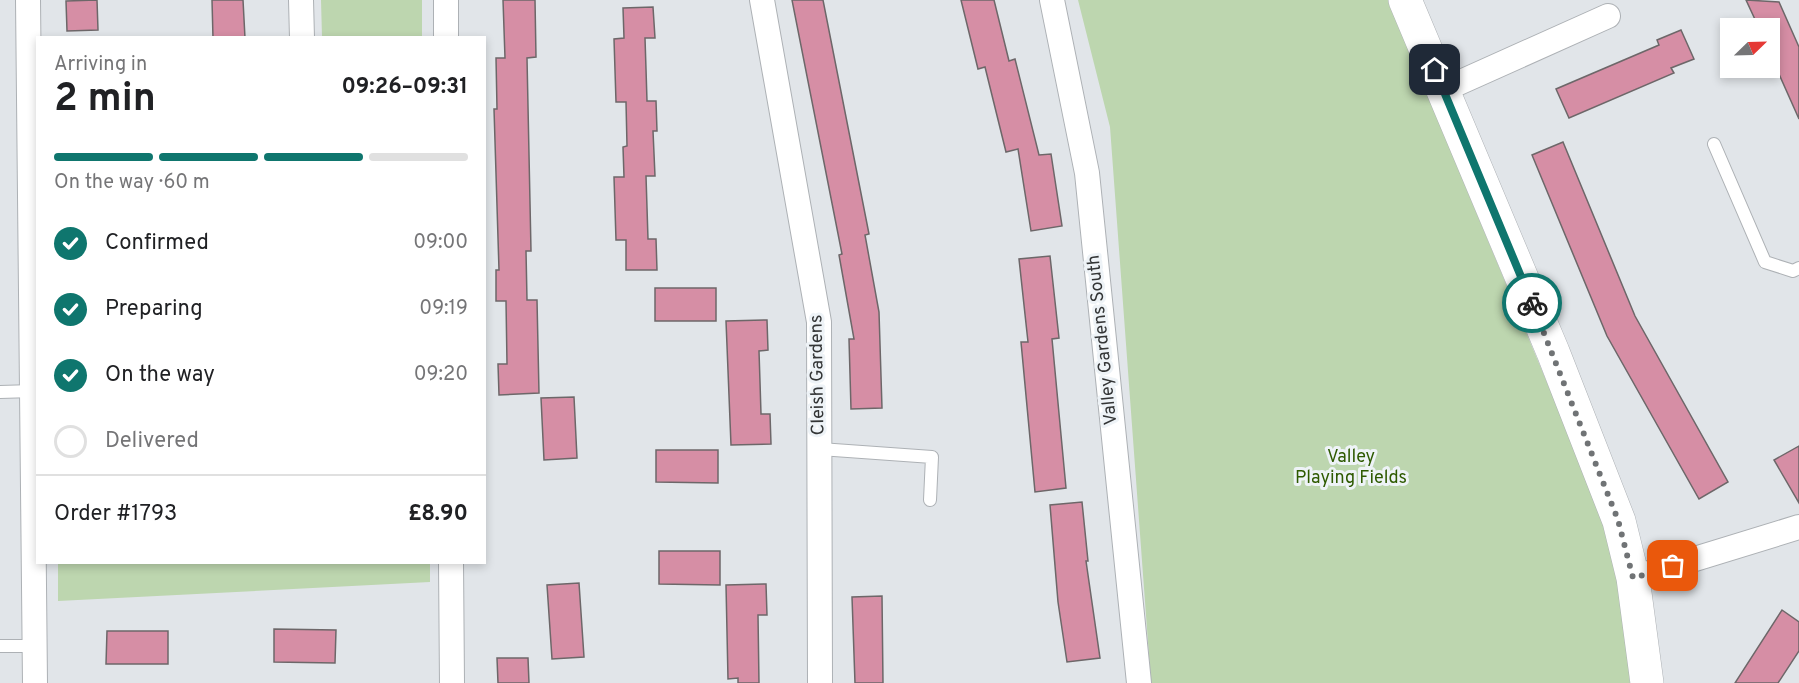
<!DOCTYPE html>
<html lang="en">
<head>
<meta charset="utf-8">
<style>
	body { margin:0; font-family:Overpass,sans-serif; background:#f2f2f2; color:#202124; height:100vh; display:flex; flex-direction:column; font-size:22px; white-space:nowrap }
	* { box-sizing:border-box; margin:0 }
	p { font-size:20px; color:#757577 }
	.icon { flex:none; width:33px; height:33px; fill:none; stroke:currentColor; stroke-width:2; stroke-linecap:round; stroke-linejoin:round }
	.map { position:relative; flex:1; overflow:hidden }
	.side { position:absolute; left:36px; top:36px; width:450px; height:528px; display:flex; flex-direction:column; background:#fff; border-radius:0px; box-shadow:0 3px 9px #0003 }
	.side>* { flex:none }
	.needle { width:39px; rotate:67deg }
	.controls { position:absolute; left:1720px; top:18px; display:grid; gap:12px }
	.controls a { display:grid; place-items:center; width:60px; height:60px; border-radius:0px; background:#fff; box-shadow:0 3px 9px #0003; font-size:30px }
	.pin { position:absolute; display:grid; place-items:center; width:51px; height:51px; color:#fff; margin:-26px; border-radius:12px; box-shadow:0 3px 9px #0006 }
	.courier { position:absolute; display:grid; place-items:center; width:60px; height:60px; margin:-30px; border:4px solid #0f766e; border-radius:50%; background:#fff; color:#222; box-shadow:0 2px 8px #0007 }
	.overview em { font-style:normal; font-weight:700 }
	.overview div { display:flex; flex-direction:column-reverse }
	.overview { display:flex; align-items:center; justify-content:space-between; height:102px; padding:0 18px }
	h1 { font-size:39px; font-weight:700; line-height:45px }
	.bar { display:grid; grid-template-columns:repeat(4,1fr); gap:9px 6px; align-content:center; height:72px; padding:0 18px }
	.bar i { height:8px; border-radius:4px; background:#e0e0e0 }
	.bar .current { background:#0f766e }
	.bar p { grid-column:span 4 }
	.line { display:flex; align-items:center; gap:15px; padding:0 18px; border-top:2px solid #e0e0e0 }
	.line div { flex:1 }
	ol { padding:0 18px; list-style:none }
	li { display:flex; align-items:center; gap:18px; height:66px }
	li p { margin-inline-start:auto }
	li .icon { padding:6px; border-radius:50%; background:#0f766e; color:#fff; stroke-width:4 }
	li:last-child { color:#757577 }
	li i { width:33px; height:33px; border:3px solid #e0e0e0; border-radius:50% }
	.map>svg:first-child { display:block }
	.green { fill:#bdd6af }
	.building { fill:#d68ea5; stroke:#6d6769; stroke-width:1.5 }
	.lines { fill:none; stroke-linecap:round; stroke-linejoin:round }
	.lane-casing { stroke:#adb1b5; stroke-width:14 }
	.street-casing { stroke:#adb1b5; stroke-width:26 }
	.secondary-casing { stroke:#adb1b5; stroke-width:34 }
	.lane { stroke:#fff; stroke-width:12 }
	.street { stroke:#fff; stroke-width:24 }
	.secondary { stroke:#fff; stroke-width:33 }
	.done { stroke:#707375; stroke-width:6; stroke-dasharray:0 10.8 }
	.route { stroke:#0f766e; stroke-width:8 }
	.labels { text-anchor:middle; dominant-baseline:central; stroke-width:6; stroke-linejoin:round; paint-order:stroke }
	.street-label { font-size:18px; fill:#333536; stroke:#eef3f7 }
	.park-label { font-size:18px; fill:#2e5a00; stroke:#eef3f7 }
</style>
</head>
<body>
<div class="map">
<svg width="1799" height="683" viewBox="0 0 1799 683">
	<rect width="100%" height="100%" fill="#e1e5e9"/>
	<!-- green -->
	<g class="green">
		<polygon points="321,0 422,0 422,37 322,37"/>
		<polygon points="1078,0 1388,0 1617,551 1630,683 1151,683 1110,127"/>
		<polygon points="58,563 430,563 430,582 58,601"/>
	</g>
	<!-- building -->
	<g class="building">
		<polygon points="97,0 98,30 67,31 66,1"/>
		<polygon points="212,0 243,0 245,38 213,38"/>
		<polygon points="503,0 535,0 536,57 527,58 531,251 526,251 527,300 537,300 539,393 499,395 498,364 507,364 506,301 496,301 496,270 499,270 494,109 497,109 496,58 505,58"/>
		<polygon points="792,0 823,0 869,234 865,235 879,312 882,408 851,409 849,339 854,339 839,255 842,254"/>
		<polygon points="961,0 994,0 1009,61 1015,59 1039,155 1051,154 1062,226 1031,231 1018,149 1006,152 985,67 978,69"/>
		<polygon points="1746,0 1779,2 1799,47 1799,119 1770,54 1770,28 1759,28"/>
		<polygon points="653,7 655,38 645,38 646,69 647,101 656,101 657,131 653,131 655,176 646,176 648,239 656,239 657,270 626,270 626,240 616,240 614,177 624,177 623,147 627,146 626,102 616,102 614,39 624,38 623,8"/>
		<polygon points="1681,30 1694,59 1671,68 1674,73 1569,118 1556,89 1659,45 1657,40"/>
		<polygon points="1563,142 1635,316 1728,482 1699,499 1607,336 1532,155"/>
		<polygon points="1050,256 1059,338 1052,339 1066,488 1035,492 1021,342 1028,342 1019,259"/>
		<rect x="655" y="288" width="61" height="33"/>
		<polygon points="767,320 768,350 759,351 760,382 761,414 770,414 771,444 731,445 726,321"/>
		<polygon points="574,397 577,458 544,460 541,398"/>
		<polygon points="1799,446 1799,503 1774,460"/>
		<polygon points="656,450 718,450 718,483 656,482"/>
		<polygon points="1082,502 1088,561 1086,561 1100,658 1067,662 1058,602 1050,505"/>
		<polygon points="659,551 720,551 720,585 659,584"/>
		<polygon points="579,583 584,657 552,659 547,585"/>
		<polygon points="766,584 767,615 758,615 759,683 738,683 738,678 728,679 726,585"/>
		<polygon points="882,596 883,683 855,683 852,597"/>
		<polygon points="1782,610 1799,622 1799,651 1778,683 1735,683"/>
		<polygon points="274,629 336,630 335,663 274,662"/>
		<polygon points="107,631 168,631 168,664 106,664"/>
		<polygon points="497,658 528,658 529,683 498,683"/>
	</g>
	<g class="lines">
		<defs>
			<g id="lane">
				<polyline points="1714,144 1765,262 1793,271 1799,268"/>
				<polyline points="0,392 33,391"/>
				<polyline points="820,449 932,457 930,500"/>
				<polyline points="0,646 35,646"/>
			</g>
			<g id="street">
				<polyline points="28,0 35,683"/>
				<polyline points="301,0 302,38"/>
				<polyline points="446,0 446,38"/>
				<polyline points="762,0 819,322 820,683"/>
				<polyline points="1052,0 1087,173 1139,683"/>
				<polyline points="1443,90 1608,16"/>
				<polyline points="451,562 452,683"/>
				<polyline points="1633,578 1799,527"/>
			</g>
			<polyline id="secondary" points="1405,0 1553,352 1619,521 1633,578 1647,683"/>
		</defs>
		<!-- lane casing -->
		<use href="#lane" class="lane-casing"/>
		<!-- street casing -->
		<use href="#street" class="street-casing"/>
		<!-- secondary casing -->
		<use href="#secondary" class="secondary-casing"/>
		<!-- lane -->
		<use href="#lane" class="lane"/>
		<!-- street -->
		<use href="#street" class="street"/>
		<!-- secondary -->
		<use href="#secondary" class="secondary"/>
	</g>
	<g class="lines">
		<!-- done -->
		<polyline class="done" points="1532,303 1618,520 1633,578 1673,566"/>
		<!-- route -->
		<polyline class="route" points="1435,70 1532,303"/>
	</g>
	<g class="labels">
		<!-- street labels -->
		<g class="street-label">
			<text transform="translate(1103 340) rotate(-96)">Valley Gardens South</text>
			<text transform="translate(818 375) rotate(-91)">Cleish Gardens</text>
		</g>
		<!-- park labels -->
		<g class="park-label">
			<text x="1351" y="457">Valley<tspan x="1351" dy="21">Playing Fields</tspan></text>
		</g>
	</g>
</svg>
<div class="controls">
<a><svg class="needle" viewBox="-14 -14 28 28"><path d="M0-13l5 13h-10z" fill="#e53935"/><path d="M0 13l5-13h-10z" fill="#757577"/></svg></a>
</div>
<div class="pin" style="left:1673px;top:566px;background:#ea580c"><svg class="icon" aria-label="bag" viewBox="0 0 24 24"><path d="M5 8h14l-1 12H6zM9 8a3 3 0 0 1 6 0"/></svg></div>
<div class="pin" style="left:1435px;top:70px;background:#1f2937"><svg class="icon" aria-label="home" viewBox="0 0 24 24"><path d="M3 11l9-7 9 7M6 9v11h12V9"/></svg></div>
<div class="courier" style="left:1532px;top:303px"><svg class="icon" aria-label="bike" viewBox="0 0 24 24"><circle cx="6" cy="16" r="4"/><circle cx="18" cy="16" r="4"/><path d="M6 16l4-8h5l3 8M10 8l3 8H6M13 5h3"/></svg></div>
<section class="side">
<div class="overview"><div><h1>2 min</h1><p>Arriving in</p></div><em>09:26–09:31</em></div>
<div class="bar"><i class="current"></i><i class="current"></i><i class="current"></i><i></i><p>On the way · 60 m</p></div>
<ol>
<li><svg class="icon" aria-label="check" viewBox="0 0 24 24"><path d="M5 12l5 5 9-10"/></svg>Confirmed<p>09:00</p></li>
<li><svg class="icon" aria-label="check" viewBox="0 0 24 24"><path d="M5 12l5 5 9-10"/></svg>Preparing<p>09:19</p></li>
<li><svg class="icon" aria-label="check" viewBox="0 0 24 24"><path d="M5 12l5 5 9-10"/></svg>On the way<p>09:20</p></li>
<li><i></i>Delivered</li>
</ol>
<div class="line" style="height:78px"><div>Order #1793</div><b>£8.90</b></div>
</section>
</div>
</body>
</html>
